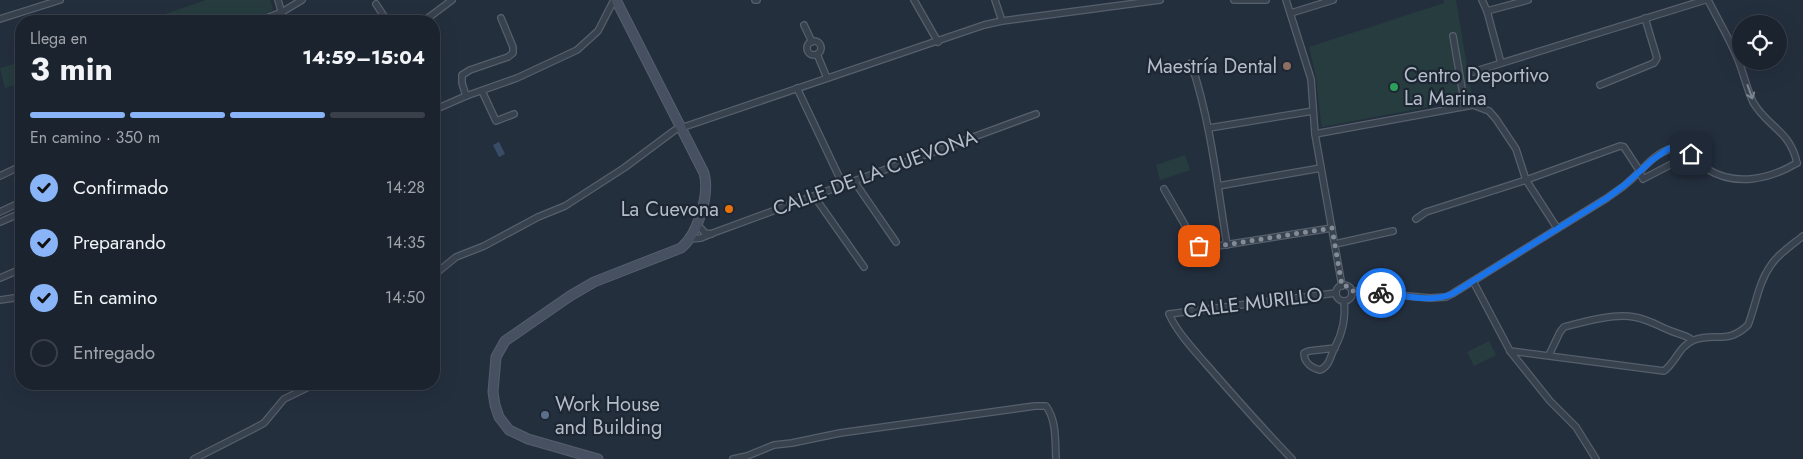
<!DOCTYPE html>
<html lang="es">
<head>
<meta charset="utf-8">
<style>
	body { margin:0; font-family:Jost,sans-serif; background:#242b36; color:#f1f3f6; height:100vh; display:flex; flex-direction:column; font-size:19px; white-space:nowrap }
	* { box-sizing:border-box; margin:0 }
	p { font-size:16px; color:#a0a4aa }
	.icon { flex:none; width:28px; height:28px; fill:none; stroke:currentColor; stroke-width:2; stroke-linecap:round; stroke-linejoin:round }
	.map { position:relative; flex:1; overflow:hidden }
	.drawer { position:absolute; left:15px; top:15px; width:425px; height:375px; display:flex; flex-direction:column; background:#1b232e; border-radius:20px; box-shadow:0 5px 20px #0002,0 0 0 1px #39404a }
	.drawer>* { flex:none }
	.controls { position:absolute; left:1732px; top:15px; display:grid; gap:10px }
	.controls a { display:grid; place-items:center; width:55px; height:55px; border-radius:50%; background:#1b232e; box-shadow:0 5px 20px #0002,0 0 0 1px #39404a; font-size:25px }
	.pin { position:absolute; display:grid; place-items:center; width:42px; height:42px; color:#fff; margin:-21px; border-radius:10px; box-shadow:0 2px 8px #0006 }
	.courier { position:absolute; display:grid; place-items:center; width:50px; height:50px; margin:-25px; border:4px solid #1a73e8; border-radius:50%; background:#fff; color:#222; box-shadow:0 1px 6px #0007 }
	.overview em { font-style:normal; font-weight:700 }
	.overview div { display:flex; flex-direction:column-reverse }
	.overview { display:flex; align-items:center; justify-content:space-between; height:85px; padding:0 15px }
	h1 { font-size:32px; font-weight:700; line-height:38px }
	.bar { display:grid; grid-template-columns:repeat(4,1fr); gap:8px 5px; align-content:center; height:60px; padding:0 15px }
	.bar i { height:6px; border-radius:4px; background:#39404a }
	.bar .on { background:#8ab4f8 }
	.bar p { grid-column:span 4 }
	ol { padding:0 15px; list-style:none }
	li { display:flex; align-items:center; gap:15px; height:55px }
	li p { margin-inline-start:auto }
	li .icon { padding:5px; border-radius:50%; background:#8ab4f8; color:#111; stroke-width:4 }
	li:last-child { color:#a0a4aa }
	li i { width:28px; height:28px; border:2px solid #39404a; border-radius:50% }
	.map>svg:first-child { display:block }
	.green { fill:#263c3f }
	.water { fill:#394c67 }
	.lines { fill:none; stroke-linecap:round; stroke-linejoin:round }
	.minor-casing { stroke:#565f6c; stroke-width:8 }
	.secondary-casing { stroke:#565f6c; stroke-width:11 }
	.minor { stroke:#38414e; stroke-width:5.5 }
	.secondary { stroke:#465061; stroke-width:9 }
	.oneway { stroke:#7c8592 }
	.done { stroke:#828b98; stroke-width:5; stroke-dasharray:0 9 }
	.route { stroke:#1a73e8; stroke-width:6 }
	.education-dot { fill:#8d6e63; stroke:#1d2633; stroke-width:2 }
	.leisure-dot { fill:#2e9e5b; stroke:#1d2633; stroke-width:2 }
	.food-dot { fill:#e8710a; stroke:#1d2633; stroke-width:2 }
	.service-dot { fill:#5c6f8a; stroke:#1d2633; stroke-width:2 }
	.labels { text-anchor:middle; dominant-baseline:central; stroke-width:4.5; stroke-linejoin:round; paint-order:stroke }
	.poi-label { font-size:20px; fill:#b4bcc9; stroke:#1d2633; text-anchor:end }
	.street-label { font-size:20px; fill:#b4bcc9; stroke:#1d2633 }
</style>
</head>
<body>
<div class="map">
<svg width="1803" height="459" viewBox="0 0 1803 459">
	<rect width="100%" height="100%" fill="#242f3e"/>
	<!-- green -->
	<g class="green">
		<polygon points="206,0 270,0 273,9 270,12 247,21 144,21"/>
		<polygon points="1444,0 1456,0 1472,96 1428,105 1428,107 1327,126 1323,127 1321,124 1316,77 1309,47 1444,3"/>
		<polygon points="21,62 21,83 5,88 0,68"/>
		<polygon points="1185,155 1190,170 1160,180 1156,165"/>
		<polygon points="1489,341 1496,355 1474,366 1467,352"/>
	</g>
	<!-- water -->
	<polygon class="water" points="499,142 505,154 499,157 493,145"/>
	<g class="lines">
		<defs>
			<g id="minor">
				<polyline points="278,0 284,21"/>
				<polyline points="755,0 757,0"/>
				<polyline points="914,0 938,42"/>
				<polyline points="995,0 1002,21"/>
				<polyline points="1234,0 1266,0"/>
				<polyline points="1286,0 1311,79 1315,134 1342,286"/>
				<polyline points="1482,0 1487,11 1501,63"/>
				<path d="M1708,0C1717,18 1728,36 1736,55C1743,70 1746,87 1753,102C1767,127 1790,130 1797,163"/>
				<polyline points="376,4 387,21"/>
				<polyline points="1487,11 1528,0"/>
				<polyline points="1291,13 1333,0"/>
				<polyline points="0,19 60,0"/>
				<polyline points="259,21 282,12 302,0"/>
				<polyline points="424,21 452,0"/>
				<polyline points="804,25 812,42"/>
				<polyline points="1453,36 1465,106"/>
				<circle cx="814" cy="48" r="7"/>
				<polyline points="817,54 827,78"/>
				<path d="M1191,63C1211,122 1217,184 1227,245"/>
				<polyline points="1473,72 1705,0"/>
				<polyline points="1600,85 1654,63 1657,58 1645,18"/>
				<polyline points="797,88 843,185"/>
				<polyline points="482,91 496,121 514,114"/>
				<polyline points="466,96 462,83 462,75 470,70 508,57 513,53 513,47 501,18"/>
				<polyline points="434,110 466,96 517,78 577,50 598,31 614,0"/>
				<polyline points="1209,128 1313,111"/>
				<polyline points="1315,134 1473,105 1489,111 1496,119 1516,149 1526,180 1557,228"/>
				<polyline points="0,176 21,166"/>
				<polyline points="854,181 896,242"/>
				<polyline points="1218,186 1321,168"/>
				<polyline points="1164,189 1193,239 1199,246 1205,248 1332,228"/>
				<polyline points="814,196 864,267"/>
				<polyline points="0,212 21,202"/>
				<polyline points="1416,219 1426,212 1526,180 1620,146 1624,147 1639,170 1643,179 1691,154"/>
				<polyline points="0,222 21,213"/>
				<polyline points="696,223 705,233 711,234"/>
				<polyline points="690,239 701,238 713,233 1036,114"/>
				<polyline points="1335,244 1393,231"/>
				<polyline points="434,275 456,257 484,246 538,217 565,206 624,168 675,130 984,25 1002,21 1160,0"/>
				<polyline points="0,278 21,269"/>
				<polyline points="1473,281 1510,351 1550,401 1576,427 1596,459"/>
				<circle cx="1344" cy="293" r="8"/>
				<path d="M1352,291L1430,298L1446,297L1452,294L1607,198C1613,193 1621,189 1626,184C1646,168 1652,152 1680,146C1690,153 1697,162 1707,169C1736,187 1770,179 1797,163"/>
				<polyline points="0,300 21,297"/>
				<path d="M1335,348L1309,351L1304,353C1304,363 1312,368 1320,370C1330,366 1330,356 1335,347C1343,332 1346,318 1344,301"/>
				<path d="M1510,351L1664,371C1676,362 1679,346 1694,340C1716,332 1727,345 1748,325C1756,305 1758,283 1771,265C1779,253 1792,245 1803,236"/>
				<path d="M1549,355L1560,332L1564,327C1583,322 1615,313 1634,317C1648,319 1658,326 1671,331C1678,334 1687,335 1692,340"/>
				<polyline points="194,459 253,429 264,423 284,399 315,384"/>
				<path d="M733,459L747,456L774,445L792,443L840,433L1035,406H1046C1057,421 1055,442 1056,459"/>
				<path d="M1292,459C1262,428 1234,396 1206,364C1193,349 1177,332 1169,314L1336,293"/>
			</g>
			<path id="secondary" d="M598,459L528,439L509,430L499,417L495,405L493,392L496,357L505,341L570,296L594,282L681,248C698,234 710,194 704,173L616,0"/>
		</defs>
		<!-- minor casing -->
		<use href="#minor" class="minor-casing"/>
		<!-- secondary casing -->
		<use href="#secondary" class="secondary-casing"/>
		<!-- minor -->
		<use href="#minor" class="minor"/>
		<!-- secondary -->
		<use href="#secondary" class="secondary"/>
	</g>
	<!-- one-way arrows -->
	<defs><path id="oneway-shaft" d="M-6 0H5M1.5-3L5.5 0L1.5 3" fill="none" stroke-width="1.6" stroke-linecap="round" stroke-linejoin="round" transform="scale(1.25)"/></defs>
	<use class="oneway" href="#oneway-shaft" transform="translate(1750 92) rotate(70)"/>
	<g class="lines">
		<!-- done -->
		<polyline class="done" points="1199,246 1205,248 1332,228 1342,286 1347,286 1352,291 1381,293"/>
		<!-- route -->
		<path class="route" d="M1381,293C1403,295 1431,303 1452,294L1607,198L1626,184L1652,160L1668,149L1680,146L1691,154"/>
	</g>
	<!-- markers -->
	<circle class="education-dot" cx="1287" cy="66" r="5"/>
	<circle class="leisure-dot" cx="1394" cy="87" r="5"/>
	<circle class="food-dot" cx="729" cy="209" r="5"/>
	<circle class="service-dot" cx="545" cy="415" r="5"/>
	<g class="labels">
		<!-- poi labels -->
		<g class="poi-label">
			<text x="1277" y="66">Maestría Dental</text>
			<text x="1404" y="75" text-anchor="start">Centro Deportivo<tspan x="1404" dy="23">La Marina</tspan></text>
			<text x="719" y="209">La Cuevona</text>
			<text x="555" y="404" text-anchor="start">Work House<tspan x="555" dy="23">and Building</tspan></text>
		</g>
		<!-- street labels -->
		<g class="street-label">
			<text transform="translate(875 173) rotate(-20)">CALLE DE LA CUEVONA</text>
			<text transform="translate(1253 303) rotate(-7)">CALLE MURILLO</text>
		</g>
	</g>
</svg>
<div class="controls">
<a><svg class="icon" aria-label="locate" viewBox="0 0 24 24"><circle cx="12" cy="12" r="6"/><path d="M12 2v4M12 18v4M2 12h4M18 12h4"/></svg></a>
</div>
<div class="pin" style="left:1199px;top:246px;background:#ea580c"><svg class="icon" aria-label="bag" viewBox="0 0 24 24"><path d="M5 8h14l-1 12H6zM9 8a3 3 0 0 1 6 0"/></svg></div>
<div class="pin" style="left:1691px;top:154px;background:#1f2937"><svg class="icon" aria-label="home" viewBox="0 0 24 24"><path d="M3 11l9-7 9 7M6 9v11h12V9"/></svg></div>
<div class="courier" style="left:1381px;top:293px"><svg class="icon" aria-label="bike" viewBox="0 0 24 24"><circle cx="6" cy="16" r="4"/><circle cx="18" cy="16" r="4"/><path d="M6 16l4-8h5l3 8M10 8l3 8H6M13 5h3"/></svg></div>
<section class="drawer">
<div class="overview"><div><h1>3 min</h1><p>Llega en</p></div><em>14:59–15:04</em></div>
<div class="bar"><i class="on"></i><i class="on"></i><i class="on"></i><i></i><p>En camino · 350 m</p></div>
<ol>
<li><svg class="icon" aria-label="check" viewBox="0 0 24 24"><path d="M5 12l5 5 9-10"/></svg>Confirmado<p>14:28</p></li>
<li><svg class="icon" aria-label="check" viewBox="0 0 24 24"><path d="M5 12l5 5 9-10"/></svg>Preparando<p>14:35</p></li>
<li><svg class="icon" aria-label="check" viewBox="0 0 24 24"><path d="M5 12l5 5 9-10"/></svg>En camino<p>14:50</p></li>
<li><i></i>Entregado</li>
</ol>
</section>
</div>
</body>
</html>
